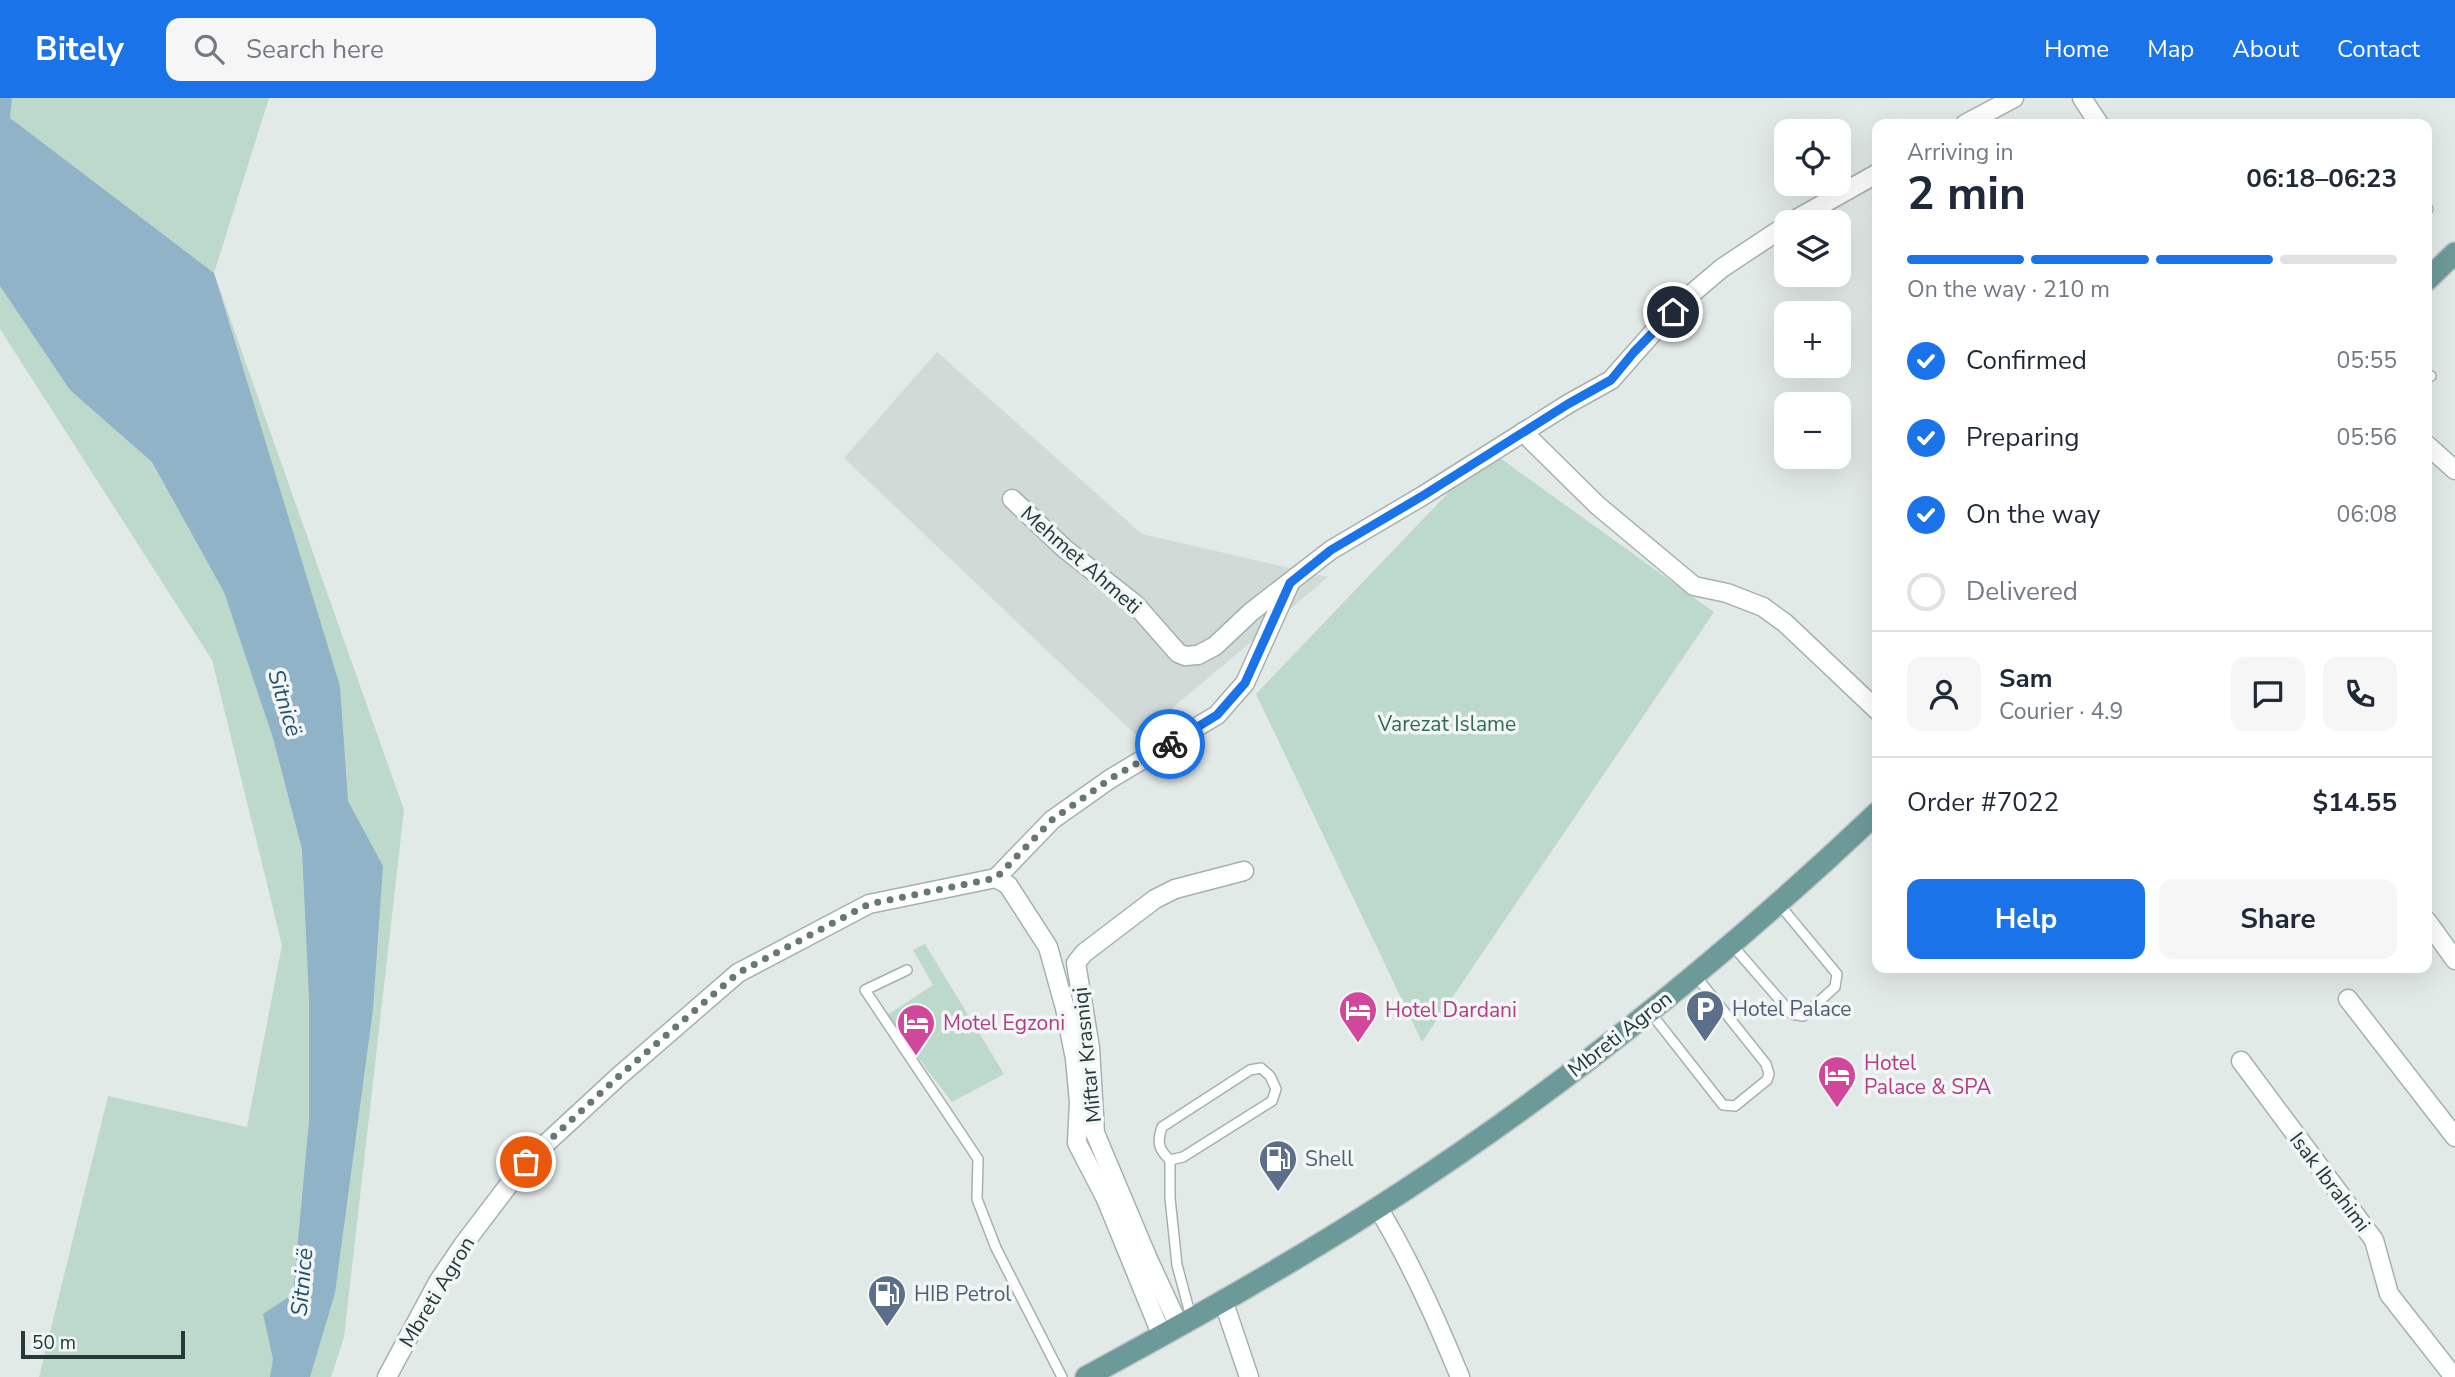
<!DOCTYPE html>
<html lang="en">
<head>
<meta charset="utf-8">
<style>
	body { margin:0; font-family:"Nunito Sans",sans-serif; background:#f6f6f7; color:#1f2937; height:100vh; display:flex; flex-direction:column; font-size:26px; white-space:nowrap }
	* { box-sizing:border-box; margin:0 }
	p { font-size:23px; color:#747a83 }
	.icon { flex:none; width:38px; height:38px; fill:none; stroke:currentColor; stroke-width:2; stroke-linecap:round; stroke-linejoin:round }
	.map { position:relative; flex:1; overflow:hidden }
	.drawer { position:absolute; left:1872px; top:21px; width:560px; height:854px; display:flex; flex-direction:column; background:#fff; border-radius:14px; box-shadow:0 7px 28px #0002 }
	.drawer>* { flex:none }
	.buttons { position:absolute; left:1774px; top:21px; display:grid; gap:14px }
	.buttons a { display:grid; place-items:center; width:77px; height:77px; border-radius:14px; background:#fff; box-shadow:0 7px 28px #0002; font-size:35px }
	.scale { position:absolute; left:21px; bottom:18px; width:164px; box-sizing:border-box; padding-left:7px; border:4px solid #243938; border-top:0; font-size:19px; line-height:24px; white-space:nowrap; color:#243938; -webkit-text-stroke:5px #f2f7f6; paint-order:stroke }
	.pin { position:absolute; display:grid; place-items:center; width:60px; height:60px; color:#fff; margin:-30px; border:4px solid #fff; border-radius:50%; box-shadow:0 2px 7px #0007 }
	.courier { position:absolute; display:grid; place-items:center; width:70px; height:70px; margin:-35px; border:5px solid #1a73e8; border-radius:50%; background:#fff; color:#222; box-shadow:0 2px 9px #0007 }
	.head em { font-style:normal; font-weight:700 }
	.head div { display:flex; flex-direction:column-reverse }
	.head { display:flex; align-items:center; justify-content:space-between; height:119px; padding:0 35px }
	h1 { font-size:46px; font-weight:700; line-height:52px }
	.bar { display:grid; grid-template-columns:repeat(4,1fr); gap:10px 7px; align-content:center; height:84px; padding:0 35px }
	.bar i { height:9px; border-radius:5px; background:#e0e1e3 }
	.bar .current { background:#1a73e8 }
	.bar p { grid-column:span 4 }
	.line { display:flex; align-items:center; gap:18px; padding:0 35px; border-top:2px solid #e0e1e3 }
	.line div { flex:1 }
	.round { display:grid; place-items:center; flex:none; width:74px; height:74px; border-radius:14px; background:#f6f6f7 }
	ol { padding:0 35px; list-style:none }
	li { display:flex; align-items:center; gap:21px; height:77px }
	li p { margin-inline-start:auto }
	li .icon { padding:7px; border-radius:50%; background:#1a73e8; color:#fff; stroke-width:4 }
	li:last-child { color:#747a83 }
	li i { width:38px; height:38px; border:4px solid #e0e1e3; border-radius:50% }
	.button { display:flex; gap:14px; margin-top:auto; padding:14px 35px }
	.button a { flex:1; height:80px; border-radius:14px; background:#1a73e8; color:#fff; font-size:28px; font-weight:700; line-height:80px; text-align:center }
	.button a+a { background:#f6f6f7; color:#1f2937 }
	header { display:flex; align-items:center; gap:42px; box-sizing:border-box; height:98px; padding:0 35px; background:#1a73e8; color:#fff }
	header strong { font-size:33px }
	nav { display:flex; gap:38px; margin-inline-start:auto; font-size:24px }
	.search { width:490px; height:63px; background:#f6f6f7; display:flex; align-items:center; gap:18px; box-sizing:border-box; padding:0 24px; border-radius:14px; color:#747a83; font-size:26px }
	.map>svg:first-child { display:block }
	.built { fill:#d0dad7 }
	.green { fill:#bdd9cb }
	.water { fill:#90b3c8 }
	.lines { fill:none; stroke-linecap:round; stroke-linejoin:round }
	.lane-casing { stroke:#a5b1b0; stroke-width:12 }
	.street-casing { stroke:#a5b1b0; stroke-width:21 }
	.primary-casing { stroke:#bdc4c3; stroke-width:24 }
	.lane { stroke:#fff; stroke-width:9 }
	.street { stroke:#fff; stroke-width:18 }
	.primary { stroke:#6c9a99; stroke-width:21 }
	.done { stroke:#667776; stroke-width:7; stroke-dasharray:0 12.6 }
	.route { stroke:#1a73e8; stroke-width:9 }
	.labels { text-anchor:middle; dominant-baseline:central; stroke-width:7; stroke-linejoin:round; paint-order:stroke }
	.street-label { font-size:21px; fill:#243938; stroke:#f2f7f6 }
	.park-label { font-size:21px; fill:#336a55; stroke:#f2f7f6 }
	.service-label { font-size:21px; fill:#4e5e75; stroke:#f2f7f6; text-anchor:start }
	.hotel-label { font-size:21px; fill:#b23c85; stroke:#f2f7f6; text-anchor:start }
	.water-label { font-size:23px; font-style:italic; fill:#26516d; stroke:#f2f7f6 }
</style>
</head>
<body>
<header>
<strong>Bitely</strong>
<div class="search"><svg class="icon" aria-label="search" viewBox="0 0 24 24"><circle cx="10" cy="10" r="6"/><path d="M15 15l6 6"/></svg>Search here</div>
<nav><a>Home</a><a>Map</a><a>About</a><a>Contact</a></nav>
</header>
<div class="map">
<svg width="2455" height="1279" viewBox="0 0 2455 1279">
	<rect width="100%" height="100%" fill="#e2eae8"/>
	<!-- built -->
	<polygon class="built" points="937,254 1142,436 1328,479 1138,639 844,360"/>
	<!-- green -->
	<g class="green">
		<polygon points="0,0 269,0 214,175 404,712 344,1239 331,1279 39,1279 108,998 247,1029 282,847 212,562 0,231"/>
		<polygon points="1489,352 1714,514 1422,944 1256,596"/>
		<polygon points="925,846 1004,976 952,1004 886,918 933,887 913,852"/>
	</g>
	<!-- water -->
	<polygon class="water" points="0,0 12,0 10,20 214,175 340,588 348,703 383,768 373,911 335,1195 310,1279 270,1279 273,1261 263,1216 293,1196 309,1023 309,900 302,751 273,640 224,494 152,364 70,292 0,188"/>
	<g class="lines">
		<defs>
			<g id="lane">
				<polyline points="2427,112 2428,111"/>
				<polyline points="2427,276 2431,278"/>
				<polyline points="1732,847 1792,916 1803,918 1835,889 1837,876 1779,806"/>
				<polyline points="907,872 865,892 978,1061 977,1101 996,1150 1062,1279"/>
				<polyline points="1650,914 1723,1007 1735,1008 1767,982 1769,976 1766,966 1695,877"/>
				<path d="M1261,970L1270,978L1276,991L1272,1003L1183,1059L1170,1062C1158,1051 1157,1044 1162,1029L1250,972Z"/>
				<polyline points="1170,1062 1170,1100 1177,1167 1191,1219"/>
			</g>
			<g id="street">
				<polyline points="2082,0 2099,26"/>
				<polyline points="1965,26 2014,0"/>
				<polyline points="1791,124 1878,75"/>
				<polyline points="1523,334 1597,407 1694,488 1727,495 1763,509 1785,525 1878,613"/>
				<polyline points="2427,347 2455,372"/>
				<polyline points="1012,401 1065,451 1135,506 1178,555 1185,558 1198,557 1215,548 1251,514 1331,452 1424,397 1568,306 1611,282 1657,230 1689,198 1722,170 1787,127"/>
				<polyline points="996,780 1008,787 1048,849 1065,910 1075,961 1079,1004 1077,1045 1106,1101 1162,1238"/>
				<polyline points="2427,823 2455,862"/>
				<polyline points="2348,901 2455,1039"/>
				<polyline points="2241,963 2374,1142 2389,1196 2454,1279"/>
				<path d="M1378,1110C1411,1164 1436,1220 1460,1279"/>
				<polyline points="1223,1202 1249,1279"/>
				<polyline points="1179,1228 1148,1161 1095,1035 1090,950 1076,865 1084,855 1155,801 1175,791 1244,773"/>
				<polyline points="387,1279 438,1184 463,1147 526,1064 618,979 738,875 869,806 996,780 1052,722 1110,681 1217,617 1245,585 1290,485"/>
			</g>
			<g id="primary">
				<polyline points="2427,182 2455,155"/>
				<path d="M1086,1279C1193,1221 1300,1161 1402,1094C1572,983 1730,854 1878,714"/>
			</g>
		</defs>
		<!-- lane casing -->
		<use href="#lane" class="lane-casing"/>
		<!-- street casing -->
		<use href="#street" class="street-casing"/>
		<!-- primary casing -->
		<use href="#primary" class="primary-casing"/>
		<!-- lane -->
		<use href="#lane" class="lane"/>
		<!-- street -->
		<use href="#street" class="street"/>
		<!-- primary -->
		<use href="#primary" class="primary"/>
	</g>
	<g class="lines">
		<!-- done -->
		<polyline class="done" points="526,1064 618,979 738,875 869,806 996,780 1052,722 1110,681 1170,646"/>
		<!-- route -->
		<polyline class="route" points="1170,646 1217,617 1245,585 1290,485 1331,452 1424,397 1568,306 1611,282 1634,254 1673,214"/>
	</g>
	<!-- icons -->
	<defs>
		<symbol id="parking-pin" viewBox="-11 -11 22 30"><path d="M0 17L-7.5 6A9.5 9.5 0 1 1 7.5 6Z" fill="#5c6f8a" stroke="#f2f7f6"/><path d="M-3.5-5.5H1a3.5 3.5 0 0 1 0 7H-1V5.5H-3.5ZM-1-3.4V-.6H.8a1.4 1.4 0 0 0 0-2.8Z" fill="#fff"/></symbol>
		<symbol id="hotel-pin" viewBox="-11 -11 22 30"><path d="M0 17L-7.5 6A9.5 9.5 0 1 1 7.5 6Z" fill="#d1479c" stroke="#f2f7f6"/><path d="M-6-4.5h1.5V1H6V5H4.5V3h-9V5H-6ZM-4 0a1.8 1.8 0 1 1 3.6 0ZM.5 0V-2.5h3Q6-2.5 6 0Z" fill="#fff"/></symbol>
		<symbol id="fuel-pin" viewBox="-11 -11 22 30"><path d="M0 17L-7.5 6A9.5 9.5 0 1 1 7.5 6Z" fill="#5c6f8a" stroke="#f2f7f6"/><path d="M-5.5-6h7V0h2V4h1.3V-2.5L3-4.5l.8-.8L6-3V5H2.5V1h-1V6h-7ZM-4.2-4.7v3.2H.2V-4.7Z" fill="#fff"/></symbol>
	</defs>
	<g fill-rule="evenodd">
		<use href="#parking-pin" x="1683" y="889" width="44" height="60"/>
		<use href="#hotel-pin" x="1336" y="890" width="44" height="60"/>
		<use href="#hotel-pin" x="894" y="903" width="44" height="60"/>
		<use href="#hotel-pin" x="1815" y="955" width="44" height="60"/>
		<use href="#fuel-pin" x="1256" y="1039" width="44" height="60"/>
		<use href="#fuel-pin" x="865" y="1174" width="44" height="60"/>
	</g>
	<g class="labels">
		<!-- street labels -->
		<g class="street-label">
			<text transform="translate(1081 462) rotate(41)">Mehmet Ahmeti</text>
			<text transform="translate(1620 936) rotate(-38)">Mbreti Agron</text>
			<text transform="translate(1087 957) rotate(-96)">Miftar Krasniqi</text>
			<text transform="translate(2330 1084) rotate(53)">Isak Ibrahimi</text>
			<text transform="translate(437 1194) rotate(-59)">Mbreti Agron</text>
		</g>
		<!-- park labels -->
		<g class="park-label">
			<text x="1447" y="626">Varezat Islame</text>
		</g>
		<!-- service labels -->
		<g class="service-label">
			<text x="1732" y="911">Hotel Palace</text>
			<text x="1305" y="1061">Shell</text>
			<text x="914" y="1196">HIB Petrol</text>
		</g>
		<!-- hotel labels -->
		<g class="hotel-label">
			<text x="1385" y="912">Hotel Dardani</text>
			<text x="943" y="925">Motel Egzoni</text>
			<text x="1864" y="965">Hotel<tspan x="1864" dy="24">Palace &amp; SPA</tspan></text>
		</g>
		<!-- water labels -->
		<g class="water-label">
			<text transform="translate(285 605) rotate(73)">Sitnicë</text>
			<text transform="translate(302 1184) rotate(-85)">Sitnicë</text>
		</g>
	</g>
</svg>
<div class="buttons">
<a><svg class="icon" aria-label="locate" viewBox="0 0 24 24"><circle cx="12" cy="12" r="6"/><path d="M12 2v4M12 18v4M2 12h4M18 12h4"/></svg></a>
<a><svg class="icon" aria-label="layers" viewBox="0 0 24 24"><path d="M12 4l9 5-9 5-9-5zM3 14l9 5 9-5"/></svg></a>
<a>+</a>
<a>−</a>
</div>
<div class="scale">50 m</div>
<div class="pin" style="left:526px;top:1064px;background:#ea580c"><svg class="icon" aria-label="bag" viewBox="0 0 24 24"><path d="M5 8h14l-1 12H6zM9 8a3 3 0 0 1 6 0"/></svg></div>
<div class="pin" style="left:1673px;top:214px;background:#1f2937"><svg class="icon" aria-label="home" viewBox="0 0 24 24"><path d="M3 11l9-7 9 7M6 9v11h12V9"/></svg></div>
<div class="courier" style="left:1170px;top:646px"><svg class="icon" aria-label="bike" viewBox="0 0 24 24"><circle cx="6" cy="16" r="4"/><circle cx="18" cy="16" r="4"/><path d="M6 16l4-8h5l3 8M10 8l3 8H6M13 5h3"/></svg></div>
<section class="drawer">
<div class="head"><div><h1>2 min</h1><p>Arriving in</p></div><em>06:18–06:23</em></div>
<div class="bar"><i class="current"></i><i class="current"></i><i class="current"></i><i></i><p>On the way · 210 m</p></div>
<ol>
<li><svg class="icon" aria-label="check" viewBox="0 0 24 24"><path d="M5 12l5 5 9-10"/></svg>Confirmed<p>05:55</p></li>
<li><svg class="icon" aria-label="check" viewBox="0 0 24 24"><path d="M5 12l5 5 9-10"/></svg>Preparing<p>05:56</p></li>
<li><svg class="icon" aria-label="check" viewBox="0 0 24 24"><path d="M5 12l5 5 9-10"/></svg>On the way<p>06:08</p></li>
<li><i></i>Delivered</li>
</ol>
<div class="line" style="height:126px"><a class="round"><svg class="icon" aria-label="person" viewBox="0 0 24 24"><circle cx="12" cy="8" r="4"/><path d="M4 21q1-7 8-7t8 7"/></svg></a><div><b>Sam</b><p>Courier · 4.9</p></div><a class="round"><svg class="icon" aria-label="chat" viewBox="0 0 24 24"><path d="M4 5h16v11H9l-5 4z"/></svg></a><a class="round"><svg class="icon" aria-label="phone" viewBox="0 0 24 24"><path d="M5 4h4l2 5-3 2q2 4 5 5l2-3 5 2v4C11 20 4 13 5 4z"/></svg></a></div>
<div class="line" style="height:91px"><div>Order #7022</div><b>$14.55</b></div>
<div class="button"><a>Help</a><a>Share</a></div>
</section>
</div>
</body>
</html>
